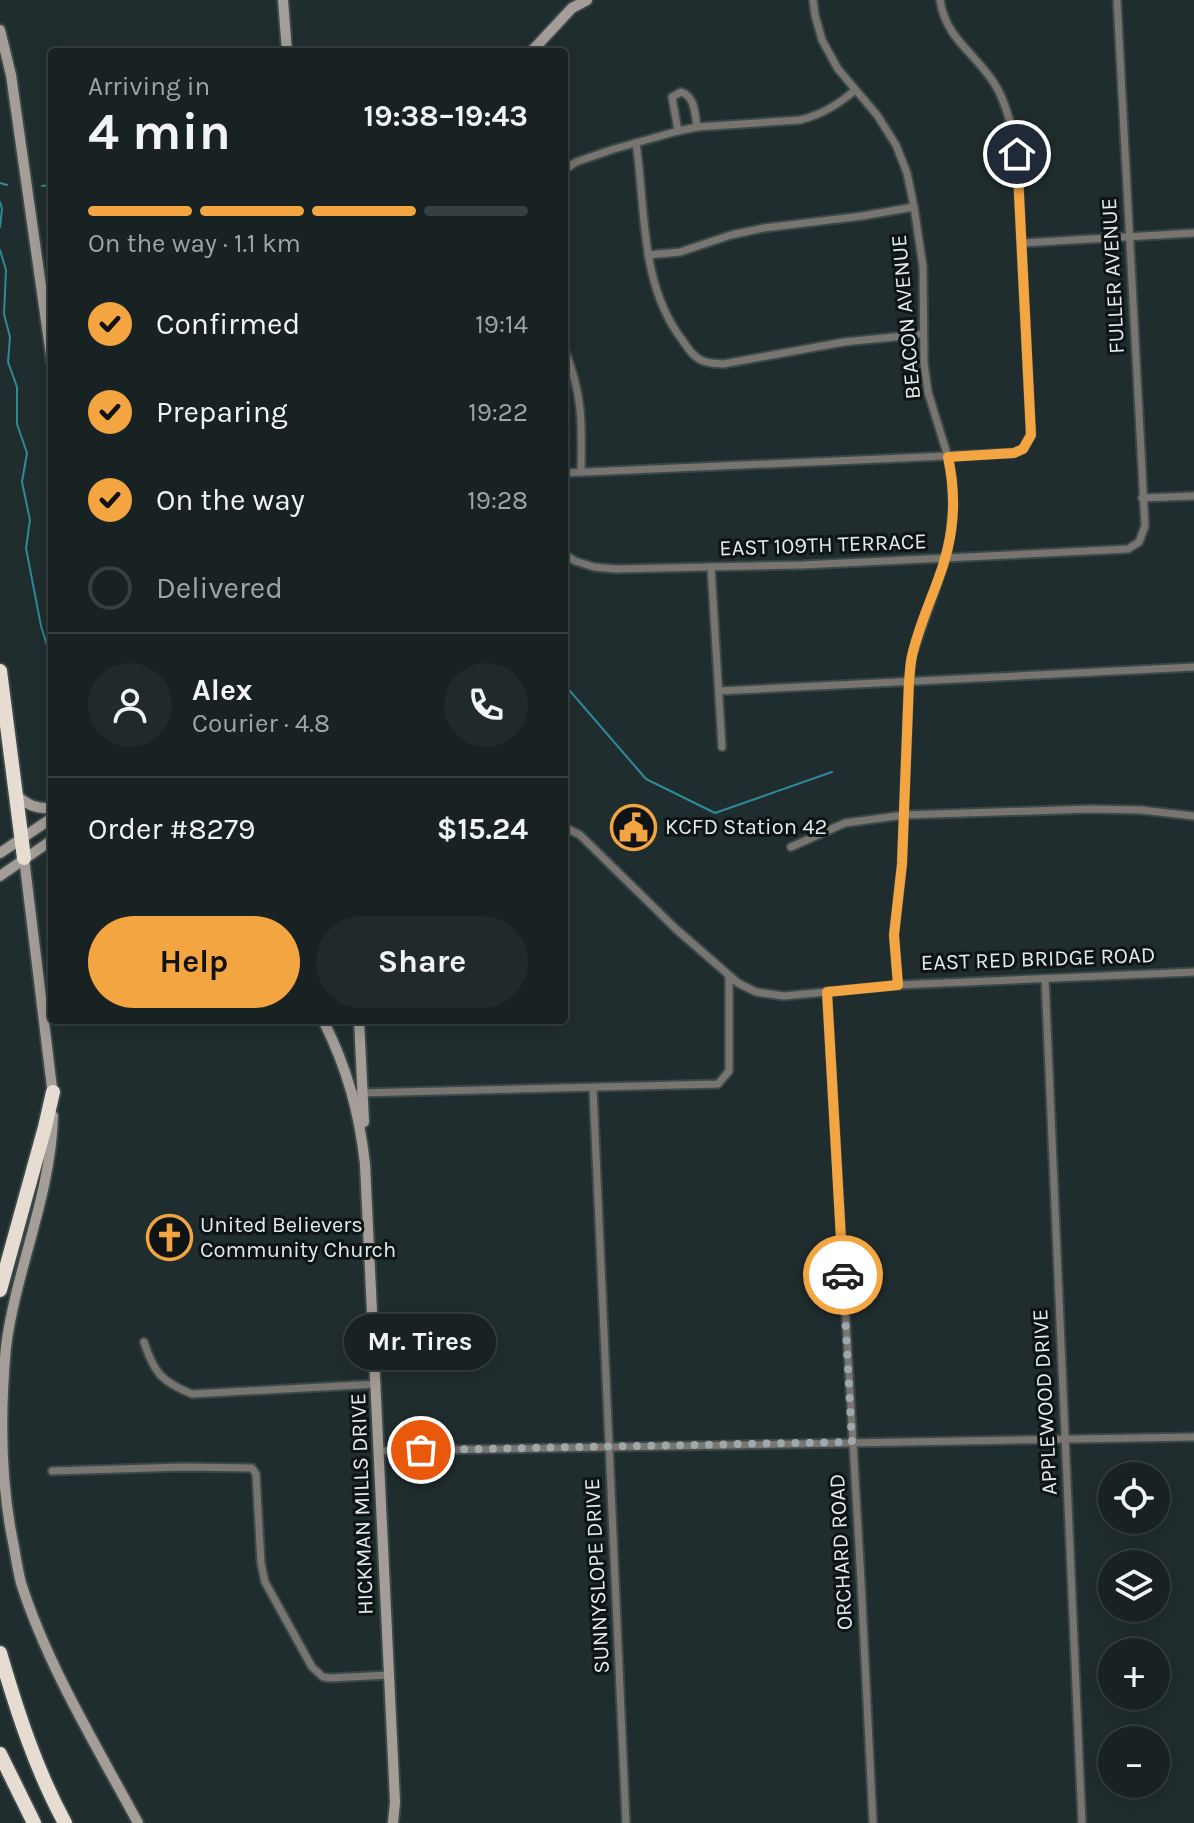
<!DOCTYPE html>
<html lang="en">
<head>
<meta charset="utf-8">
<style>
	body { margin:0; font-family:Karla,sans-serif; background:#212a2b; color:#f1f3f6; height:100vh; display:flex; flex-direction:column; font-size:30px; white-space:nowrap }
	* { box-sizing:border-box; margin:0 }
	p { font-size:26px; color:#9fa4a6 }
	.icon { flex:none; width:44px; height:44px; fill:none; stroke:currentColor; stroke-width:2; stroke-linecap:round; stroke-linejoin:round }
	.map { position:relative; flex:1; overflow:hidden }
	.side { position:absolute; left:48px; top:48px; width:520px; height:976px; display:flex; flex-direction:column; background:#182223; border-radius:8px; box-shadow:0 4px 20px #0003,0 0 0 2px #363f41 }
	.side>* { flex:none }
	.tools { position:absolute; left:1098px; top:1462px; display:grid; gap:16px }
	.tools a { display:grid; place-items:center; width:72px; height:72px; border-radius:50%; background:#182223; box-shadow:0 4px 20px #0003,0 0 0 2px #363f41; font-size:40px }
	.pin { position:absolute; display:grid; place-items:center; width:68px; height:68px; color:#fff; margin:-34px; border:4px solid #fff; border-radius:50%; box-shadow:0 2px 8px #0007 }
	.courier { position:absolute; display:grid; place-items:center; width:80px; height:80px; margin:-40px; border:6px solid #f2a541; border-radius:50%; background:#fff; color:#222; box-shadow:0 2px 10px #0007 }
	.bubble { position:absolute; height:56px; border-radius:28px; background:#182223; box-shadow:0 4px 20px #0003,0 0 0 2px #363f41; font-size:26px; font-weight:700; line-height:56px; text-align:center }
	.head em { font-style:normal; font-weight:700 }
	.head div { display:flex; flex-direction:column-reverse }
	.head { display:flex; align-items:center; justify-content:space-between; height:136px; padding:0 40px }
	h1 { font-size:52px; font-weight:700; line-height:60px }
	.bar { display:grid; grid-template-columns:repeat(4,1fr); gap:12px 8px; align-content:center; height:96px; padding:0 40px }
	.bar i { height:10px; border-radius:6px; background:#363f41 }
	.bar .current { background:#f2a541 }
	.bar p { grid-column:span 4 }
	.line { display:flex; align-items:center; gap:20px; padding:0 40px; border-top:2px solid #363f41 }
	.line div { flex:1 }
	.round { display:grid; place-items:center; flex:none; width:84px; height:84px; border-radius:42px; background:#212a2b }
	ol { padding:0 40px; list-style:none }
	li { display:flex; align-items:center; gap:24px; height:88px }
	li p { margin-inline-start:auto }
	li .icon { padding:8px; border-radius:50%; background:#f2a541; color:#111; stroke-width:4 }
	li:last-child { color:#9fa4a6 }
	li i { width:44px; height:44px; border:4px solid #363f41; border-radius:50% }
	.primary-button { display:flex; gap:16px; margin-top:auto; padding:16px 40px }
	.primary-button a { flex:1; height:92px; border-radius:48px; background:#f2a541; color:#111; font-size:32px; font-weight:700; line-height:92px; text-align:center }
	.primary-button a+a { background:#212a2b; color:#f1f3f6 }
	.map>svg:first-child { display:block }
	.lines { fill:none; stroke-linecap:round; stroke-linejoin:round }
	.stream { stroke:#2e8a99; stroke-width:2 }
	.street-casing { stroke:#3b4849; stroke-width:11 }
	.secondary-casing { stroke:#3b4849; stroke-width:14 }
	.highway-casing { stroke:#3b4849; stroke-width:18 }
	.street { stroke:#787470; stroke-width:7 }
	.secondary { stroke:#a59e98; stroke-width:10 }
	.highway { stroke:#e7dcd2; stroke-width:14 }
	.done { stroke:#9ea8aa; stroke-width:8; stroke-dasharray:0 14.4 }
	.route { stroke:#f2a541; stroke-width:10 }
	.labels { text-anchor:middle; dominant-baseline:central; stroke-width:6; stroke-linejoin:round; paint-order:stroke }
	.street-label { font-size:22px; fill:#e2ebec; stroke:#0e1415 }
	.poi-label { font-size:22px; fill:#e2ebec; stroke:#0e1415; text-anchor:start }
</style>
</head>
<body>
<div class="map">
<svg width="1194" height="1823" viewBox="0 0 1194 1823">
	<rect width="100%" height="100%" fill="#202d2f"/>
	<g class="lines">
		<!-- stream -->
		<g class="stream">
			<polyline points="0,183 7,185"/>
			<polyline points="42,186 52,185"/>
			<polyline points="0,202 2,209 0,227"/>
			<polyline points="0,250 6,270 4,314 10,337 8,362 17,387 17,424 27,453 22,482 30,520 26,548 41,626 52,662"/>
			<polyline points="564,684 646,779 715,813 832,772"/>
		</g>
		<defs>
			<g id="street">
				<polyline points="813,0 815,15 822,40 838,69 877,115 896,145 907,173 914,207 923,267 924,363 928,392 948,457 952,479 953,505 951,531 946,558 912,656 909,681 902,864 894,935 898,985"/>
				<path d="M678,131L672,97L681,92C695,96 695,114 697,127"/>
				<path d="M636,143C646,209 639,284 683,341C687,347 692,355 699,359C707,364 715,363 723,364L844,342L923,334"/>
				<path d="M564,170L576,162L614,149L678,131L697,127L800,120C821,115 838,105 855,90"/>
				<polyline points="1022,243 1194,233"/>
				<polyline points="648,255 680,252 731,235 764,228 862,216 914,207"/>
				<path d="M564,348C583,395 582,423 581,472"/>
				<path d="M564,473L1014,453L1023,449L1031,435L1017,154C1013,131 1008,108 997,88C979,55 946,41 940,0"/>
				<polyline points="1142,498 1194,496"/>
				<polyline points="564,554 575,561 594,567 616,569 802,565 1128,549 1139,542 1145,526 1117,0"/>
				<polyline points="711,567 722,747"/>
				<polyline points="719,691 1194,667"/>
				<polyline points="564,827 580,835 676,929 738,983 756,992 784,996 898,985 1194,972"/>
				<polyline points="791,847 845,823 904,815 1090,809 1141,810 1194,816"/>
				<polyline points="1045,979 1082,1823"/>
				<polyline points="827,992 861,1581 873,1823"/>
				<polyline points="593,1088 626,1823"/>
				<polyline points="358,1093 718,1084 729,1071 729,976"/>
				<path d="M144,1342C154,1373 162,1382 192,1394L377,1384"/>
				<polyline points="380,1451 1194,1437"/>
				<polyline points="52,1471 184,1467 252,1468 256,1474 261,1563 265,1582 312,1667 323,1677 330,1678 389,1675"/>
			</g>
			<g id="secondary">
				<polyline points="283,0 287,52"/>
				<polyline points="0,30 11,75 52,363"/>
				<polyline points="531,52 572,8 587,0"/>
				<path d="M15,794C27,805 36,809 52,808"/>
				<polyline points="0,853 52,818"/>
				<polyline points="24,858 53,1096"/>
				<polyline points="0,876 52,840"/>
				<path d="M323,1020C347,1068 359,1111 365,1164L395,1802L393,1823"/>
				<polyline points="359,1020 364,1122"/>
				<path d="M53,1116C51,1195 16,1269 6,1347C0,1413 0,1482 14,1547C16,1559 18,1571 21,1583C48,1667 96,1745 138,1823"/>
			</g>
			<g id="highway">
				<polyline points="0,671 24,858"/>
				<polyline points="0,1290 45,1127 53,1092"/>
				<path d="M0,1653C17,1711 36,1770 65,1823"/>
				<polyline points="0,1754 34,1823"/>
			</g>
		</defs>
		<!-- street casing -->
		<use href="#street" class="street-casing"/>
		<!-- secondary casing -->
		<use href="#secondary" class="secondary-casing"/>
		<!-- highway casing -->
		<use href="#highway" class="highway-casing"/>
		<!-- street -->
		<use href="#street" class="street"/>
		<!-- secondary -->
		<use href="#secondary" class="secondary"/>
		<!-- highway -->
		<use href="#highway" class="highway"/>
	</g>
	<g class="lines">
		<!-- done -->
		<polyline class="done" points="421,1450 852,1442 843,1275"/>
		<!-- route -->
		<path class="route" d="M843,1275L827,992L898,985L894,935L902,864L909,681C910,673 910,664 912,656C921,614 945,575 951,531C955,506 953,481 948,457L1014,453L1023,449L1031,435L1017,154"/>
	</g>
	<!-- icons -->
	<defs>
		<symbol id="civic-ring" viewBox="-11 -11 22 22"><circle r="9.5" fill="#0e1415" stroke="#f2a541" stroke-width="1.5"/><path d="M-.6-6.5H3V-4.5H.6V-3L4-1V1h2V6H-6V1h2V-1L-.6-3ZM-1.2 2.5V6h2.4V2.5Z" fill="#f2a541"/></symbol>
		<symbol id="church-ring" viewBox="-11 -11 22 22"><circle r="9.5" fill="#0e1415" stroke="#f2a541" stroke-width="1.5"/><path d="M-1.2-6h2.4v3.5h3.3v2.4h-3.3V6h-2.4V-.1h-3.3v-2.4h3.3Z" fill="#f2a541"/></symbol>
	</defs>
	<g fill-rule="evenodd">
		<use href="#civic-ring" x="608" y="802" width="51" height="51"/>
		<use href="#church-ring" x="144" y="1212" width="51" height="51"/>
	</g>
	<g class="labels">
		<!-- street labels -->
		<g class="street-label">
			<text transform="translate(1113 276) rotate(-93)">FULLER AVENUE</text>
			<text transform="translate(906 317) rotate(-95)">BEACON AVENUE</text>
			<text transform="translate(823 545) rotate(-2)">EAST 109TH TERRACE</text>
			<text transform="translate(1038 959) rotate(-2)">EAST RED BRIDGE ROAD</text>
			<text transform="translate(1045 1402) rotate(-93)">APPLEWOOD DRIVE</text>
			<text transform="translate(362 1504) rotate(-92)">HICKMAN MILLS DRIVE</text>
			<text transform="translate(841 1552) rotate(-93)">ORCHARD ROAD</text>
			<text transform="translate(597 1576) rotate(-93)">SUNNYSLOPE DRIVE</text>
		</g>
		<!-- poi labels -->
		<g class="poi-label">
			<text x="665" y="827">KCFD Station 42</text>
			<text x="200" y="1225">United Believers<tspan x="200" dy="25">Community Church</tspan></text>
		</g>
	</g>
</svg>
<div class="tools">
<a><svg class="icon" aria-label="locate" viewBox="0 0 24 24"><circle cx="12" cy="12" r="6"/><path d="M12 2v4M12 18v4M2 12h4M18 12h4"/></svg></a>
<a><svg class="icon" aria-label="layers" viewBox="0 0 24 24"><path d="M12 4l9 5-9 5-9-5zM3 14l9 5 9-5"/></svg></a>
<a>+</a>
<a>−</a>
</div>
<div class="pin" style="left:421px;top:1450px;background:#ea580c"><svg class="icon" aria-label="bag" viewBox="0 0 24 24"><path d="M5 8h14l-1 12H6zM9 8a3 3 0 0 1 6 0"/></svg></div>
<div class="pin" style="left:1017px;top:154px;background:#1f2937"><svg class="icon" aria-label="home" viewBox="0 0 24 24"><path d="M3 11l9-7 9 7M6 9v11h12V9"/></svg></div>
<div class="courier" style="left:843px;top:1275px"><svg class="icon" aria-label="car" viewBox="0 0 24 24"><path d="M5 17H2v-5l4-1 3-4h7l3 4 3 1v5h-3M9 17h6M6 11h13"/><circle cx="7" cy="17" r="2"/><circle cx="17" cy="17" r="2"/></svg></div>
<div class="bubble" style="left:344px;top:1314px;width:152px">Mr. Tires</div>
<section class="side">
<div class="head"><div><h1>4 min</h1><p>Arriving in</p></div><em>19:38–19:43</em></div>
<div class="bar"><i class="current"></i><i class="current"></i><i class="current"></i><i></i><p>On the way · 1.1 km</p></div>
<ol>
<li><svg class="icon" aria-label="check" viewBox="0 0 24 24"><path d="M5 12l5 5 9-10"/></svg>Confirmed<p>19:14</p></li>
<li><svg class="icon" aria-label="check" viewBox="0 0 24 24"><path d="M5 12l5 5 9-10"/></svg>Preparing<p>19:22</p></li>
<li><svg class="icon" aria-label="check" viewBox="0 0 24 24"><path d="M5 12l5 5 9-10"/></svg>On the way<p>19:28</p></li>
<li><i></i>Delivered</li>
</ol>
<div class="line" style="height:144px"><a class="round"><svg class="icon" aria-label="person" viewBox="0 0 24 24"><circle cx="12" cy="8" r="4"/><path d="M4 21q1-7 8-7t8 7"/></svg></a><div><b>Alex</b><p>Courier · 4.8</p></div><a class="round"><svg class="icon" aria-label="phone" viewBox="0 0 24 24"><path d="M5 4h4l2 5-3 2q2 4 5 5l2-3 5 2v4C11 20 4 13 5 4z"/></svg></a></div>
<div class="line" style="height:104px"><div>Order #8279</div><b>$15.24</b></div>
<div class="primary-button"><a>Help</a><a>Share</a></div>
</section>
</div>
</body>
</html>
